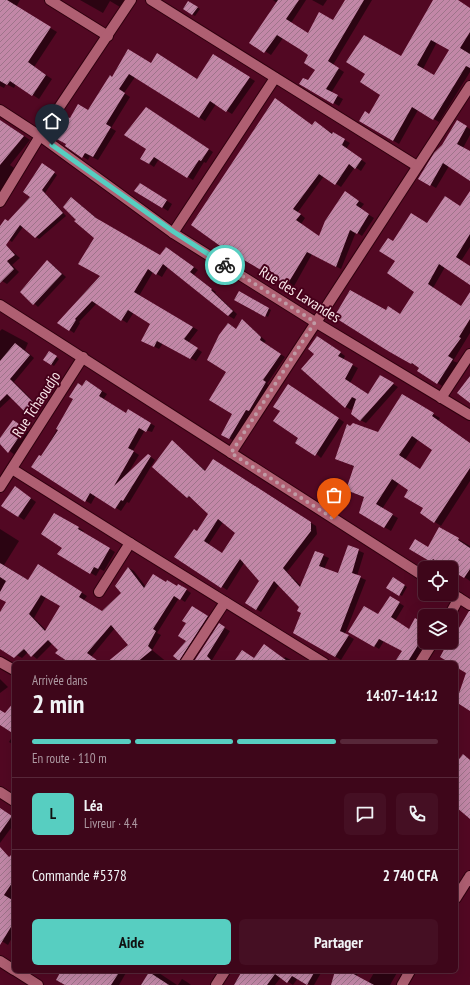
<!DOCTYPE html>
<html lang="fr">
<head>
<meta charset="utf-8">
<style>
	body { margin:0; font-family:"PT Sans Narrow",sans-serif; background:#450f23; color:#f1f3f6; height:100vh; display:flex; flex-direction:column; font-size:15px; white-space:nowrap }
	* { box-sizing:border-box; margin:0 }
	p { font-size:13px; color:#ad99a2 }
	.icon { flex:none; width:22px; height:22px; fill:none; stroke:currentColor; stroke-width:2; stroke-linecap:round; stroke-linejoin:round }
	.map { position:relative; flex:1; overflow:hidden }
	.side { position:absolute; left:12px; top:661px; width:446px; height:312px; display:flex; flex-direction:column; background:#3e061a; border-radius:6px; box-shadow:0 4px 16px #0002,0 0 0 1px #572739 }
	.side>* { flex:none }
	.tools { position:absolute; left:418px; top:561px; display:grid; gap:8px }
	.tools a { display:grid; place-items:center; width:40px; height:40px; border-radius:6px; background:#3e061a; box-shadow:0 4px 16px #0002,0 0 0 1px #572739; font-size:20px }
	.pin { position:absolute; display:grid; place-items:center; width:34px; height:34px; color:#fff; margin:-41px -17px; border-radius:50% 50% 50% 0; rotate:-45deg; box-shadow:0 0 4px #0007 }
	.pin .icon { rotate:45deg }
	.courier { position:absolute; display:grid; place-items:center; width:40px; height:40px; margin:-20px; border:3px solid #57cec1; border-radius:50%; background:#fff; color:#222; box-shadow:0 1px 5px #0007 }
	.headline em { font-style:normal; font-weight:800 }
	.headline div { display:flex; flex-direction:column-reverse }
	.headline { display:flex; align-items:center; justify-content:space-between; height:68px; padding:0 20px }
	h1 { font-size:26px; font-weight:800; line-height:30px }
	.bar { display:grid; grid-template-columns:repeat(4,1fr); gap:6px 4px; align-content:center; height:48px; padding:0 20px }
	.bar i { height:5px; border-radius:3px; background:#572739 }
	.bar .current { background:#57cec1 }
	.bar p { grid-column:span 4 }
	.line { display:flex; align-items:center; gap:10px; padding:0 20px; border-top:1px solid #572739 }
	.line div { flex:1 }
	.round { display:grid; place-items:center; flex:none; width:42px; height:42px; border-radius:6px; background:#450f23 }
	.primary-button { display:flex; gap:8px; margin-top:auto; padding:8px 20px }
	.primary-button a { flex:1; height:46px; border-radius:6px; background:#57cec1; color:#111; font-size:16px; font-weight:800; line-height:46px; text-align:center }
	.primary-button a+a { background:#450f23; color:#f1f3f6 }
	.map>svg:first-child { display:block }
	.shadow { fill:#0007; fill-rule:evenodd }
	.building { fill:url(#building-hatch); fill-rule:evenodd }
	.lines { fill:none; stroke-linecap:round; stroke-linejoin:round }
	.street-casing { stroke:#2f000e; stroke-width:12 }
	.street { stroke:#af5f72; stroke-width:10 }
	.done { stroke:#c09aa5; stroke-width:4; stroke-dasharray:0 7.2 }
	.route { stroke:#57cec1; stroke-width:5 }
	.labels { text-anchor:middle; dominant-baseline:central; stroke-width:4; stroke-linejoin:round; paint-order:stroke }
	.street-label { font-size:15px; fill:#fbe8eb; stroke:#46001a }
</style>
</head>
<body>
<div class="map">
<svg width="470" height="985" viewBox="0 0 470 985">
	<defs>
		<pattern id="building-hatch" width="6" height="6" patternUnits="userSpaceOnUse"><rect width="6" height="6" fill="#c287a7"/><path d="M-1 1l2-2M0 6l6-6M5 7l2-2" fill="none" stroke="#9e748a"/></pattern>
	</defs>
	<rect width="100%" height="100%" fill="#520823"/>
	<!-- shadow -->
	<g class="shadow">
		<polygon points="0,0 20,0 16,7 57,32 34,67 52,79 39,99 16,84 14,88 6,84 4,88 0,86"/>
		<polygon points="80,0 129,0 127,2 124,0 120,7 110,1 103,13"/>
		<polygon points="273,0 306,0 291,23 309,34 334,22 347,0 372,0 333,65 344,72 331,93 343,99 339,106 301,84 309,82 316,69 310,55 283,38 271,55 251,42 277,3"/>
		<polygon points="312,0 327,0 323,6"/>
		<path d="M435,0H456L470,9V72L439,122L418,110L399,144L360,121L370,115ZM437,42L451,50L434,76L423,69Z"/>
		<polygon points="188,2 200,9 195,16 184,9"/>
		<polygon points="214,56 255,81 232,114 216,104 205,121 135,77 124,93 130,97 111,128 116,131 98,160 90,156 88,160 66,146 64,126 70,119 88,111 113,78 151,64 198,80"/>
		<polygon points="151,111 213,152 206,163 204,162 193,180 159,159 154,167 142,159 148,149"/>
		<polygon points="0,120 30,140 10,165 17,170 0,194"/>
		<polygon points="457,121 470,129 470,135 463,148 470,152 470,180 449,166 436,188 419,178 442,146"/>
		<polygon points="313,126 320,126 350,143 346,149 366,163 361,171 355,167 341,187 324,176 298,212 305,218 301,224 319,237 351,196 364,204 360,209 374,218 362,236 356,232 341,269 312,254 293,288 224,247"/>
		<polygon points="45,166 57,175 45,193 66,216 39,239 23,227 12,242 0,234 0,228 8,222 31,196"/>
		<polygon points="140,184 172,204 168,211 136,191"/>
		<polygon points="470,193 470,247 461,261 470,266 470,283 445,267 433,288 462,307 470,293 470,333 453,361 458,363 444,387 418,371 420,368 388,350 386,312 401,315 415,292 397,261 393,242 461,207"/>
		<polygon points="72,198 101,222 160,256 171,251 198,270 194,275 216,292 215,293 237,314 234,319 229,316 168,267 162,277 153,272 139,296 198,330 188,343 202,352 196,361 163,343 159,349 147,343 152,324 134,312 127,323 97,303 79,322 80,323 74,333 59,323 101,275 96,238 77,220"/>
		<polygon points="5,245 20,258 12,265 19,272 7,284 2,281 0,283 0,250"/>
		<polygon points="48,261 66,277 38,307 22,292"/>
		<polygon points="239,292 271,310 268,317 235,299"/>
		<polygon points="242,320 266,341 264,343 285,357 267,384 270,386 254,413 251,411 234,441 222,434 233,414 227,372 229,324 237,330"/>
		<polygon points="2,329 28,343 25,350 34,358 14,382 38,406 31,414 12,397 0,408 0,331"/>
		<polygon points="323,340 345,356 343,360 358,368 350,383 369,395 380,376 398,387 366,423 360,420 355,404 351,410 346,407 302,369 316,353"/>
		<polygon points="49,352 59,359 54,366 44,359"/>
		<polygon points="91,384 107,394 103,400 127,414 129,411 155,426 152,432 145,430 133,451 139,455 128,473 148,455 155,460 129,503 127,502 121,511 96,495 91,504 86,501 41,457 82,387"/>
		<polygon points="294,389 344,422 321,458 299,438"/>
		<path d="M402,396L440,418L438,421L470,443V481L441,526L421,513L425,508L410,490L399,483L382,509L398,518L391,531L360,513L365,498L347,490L355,467L336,458L351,427L378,433ZM418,440L433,450L421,470L405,460Z"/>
		<polygon points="19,425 30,433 15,455 0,444 0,440"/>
		<path d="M172,441L206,471L218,464L316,526L317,534L287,572L301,586L315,552L329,558L324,569L339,575L348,546L364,553L357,576L366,580L345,634L354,639L341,660L295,633L302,613L300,607L279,585L261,612L256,609L260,581L244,563L227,590L175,557L198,532L209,514L194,499L188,497L153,466ZM223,522L236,533L223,554L208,545Z"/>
		<polygon points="21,491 36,502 24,520 18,516"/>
		<polygon points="55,514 84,531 82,532 115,552 104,571 100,569 96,576 59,554 63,547"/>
		<polygon points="439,528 470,546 470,581 451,568 439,562 437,564 411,549 432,550"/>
		<path d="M0,529L19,541L4,565L29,581L38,565L87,596L84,600L103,612L123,593L117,586L129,568L134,571L146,587L167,583L177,588H184L191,593L185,602L179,598L157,633L161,635L152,650L168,663H108L130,645L115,628L91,657L100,663H66L68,660L53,643L37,659L28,652L22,658L0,646V614L7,602L0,598ZM46,597L62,606L47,631L34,618Z"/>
		<polygon points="393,579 407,587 402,596 388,588"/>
		<polygon points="390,597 404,606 395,621 409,630 420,622 428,609 439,616 425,616 426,642 413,663 395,663 403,651 384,641 379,649 350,631 378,615"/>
		<polygon points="198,610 213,620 188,658 182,655"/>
		<polygon points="219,625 230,631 212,660 215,663 194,663"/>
		<polygon points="265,645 284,659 285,657 297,663 235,663 255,659"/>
		<polygon points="0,679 8,687 0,693"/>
		<polygon points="14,734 14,745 9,742"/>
		<polygon points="0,809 14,818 14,824 0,843"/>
		<polygon points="14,853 14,934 8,945 0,940 0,892"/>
		<polygon points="62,971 127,971 119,985 65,985"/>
		<polygon points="150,971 156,971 177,985 141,985"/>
		<polygon points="243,971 322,971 314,985 310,985 298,978 293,985 281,977 275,985 234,985"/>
		<polygon points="336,971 359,971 356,977 368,983 375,971 398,971 390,985 332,985"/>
		<polygon points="182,979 187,982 191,985 178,985"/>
	</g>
	<!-- building -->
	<g class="building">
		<polygon points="0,0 7,0 51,27 28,62 46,75 32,96 10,81 7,85 0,81"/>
		<polygon points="278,0 299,0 286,19 308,33 319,12 333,20 345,0 364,0 328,61 339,68 326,89 338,95 333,104 299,84 303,78 308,80 315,70 304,63 308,55 301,50 277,35 264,53 249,43"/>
		<path d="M433,0H458L470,8V32L460,48L470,54V68L466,66L433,120L412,107L393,141L359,121L365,111L369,114L380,95L360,82L365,74L346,62L364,35L401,56ZM431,40L449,50L434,75L417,65Z"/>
		<polygon points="188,1 198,7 192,15 183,9"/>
		<polygon points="128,49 151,63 157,53 197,79 213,54 250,77 226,112 210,101 199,118 129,74 119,89 125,93 106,124 111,127 93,157 85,153 82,158 65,146 66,144 53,137 61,123 63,124 67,117 70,118 78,104 88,110 110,75 112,77"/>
		<polygon points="275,98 312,125 315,121 332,134 333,132 345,139 342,145 362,159 355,169 349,164 335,185 319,174 293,209 301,214 296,220 319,236 325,221 345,191 359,201 356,205 369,214 357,234 350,230 336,267 307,252 287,285 223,248 191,225"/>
		<polygon points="146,107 209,149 201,161 199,160 187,178 154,157 149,164 140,159 146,149 124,135"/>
		<polygon points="0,120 24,136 0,165"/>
		<polygon points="457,120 467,126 457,144 470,151 470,181 443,163 430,186 418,179 434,153 442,145"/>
		<polygon points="42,163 55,172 42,190 63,213 35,238 20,225 6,245 15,255 7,261 14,269 0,283 0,226 5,219 8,221 30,197 23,192"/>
		<polygon points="140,183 167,200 162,208 134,191"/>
		<polygon points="470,191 470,234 456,257 470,266 470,285 439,264 428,284 461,306 470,292 470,319 459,337 461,338 448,356 453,359 437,384 417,371 419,368 412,363 411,364 388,351 334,317 350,290 386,310 388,306 400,314 414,292 387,273 395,261 379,251 388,238 393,241 411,213 427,223 445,196 460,206"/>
		<polygon points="71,197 96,218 160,255 166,247 194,267 190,272 212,289 211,290 233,311 228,316 163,264 156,275 148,269 134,292 193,327 184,339 198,348 190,359 157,341 154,347 141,341 150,324 128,310 121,321 92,301 75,319 76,320 69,331 57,323 100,276 78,264 94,238 74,221 76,220 63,207"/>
		<polygon points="47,260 62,274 33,305 20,292"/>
		<polygon points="239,291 269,308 265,317 234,300"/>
		<polygon points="242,319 261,337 260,340 281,354 263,380 266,382 249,411 246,410 229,439 221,435 232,414 209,400 226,372 207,360 219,335 228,323 236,329"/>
		<polygon points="317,336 341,352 338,356 353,364 345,379 368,394 380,375 394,383 360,421 351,414 356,399 352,397 345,408 301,369 314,354 308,349"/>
		<polygon points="15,343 30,355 10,379 34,403 25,412 7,394 0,401 0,361"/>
		<polygon points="49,351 57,356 51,365 43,360"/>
		<polygon points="470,376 470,403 457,393"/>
		<polygon points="86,380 102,391 99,396 126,413 128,409 151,423 146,432 139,428 128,448 134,451 114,486 148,454 151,456 123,501 121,500 115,509 90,493 85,502 31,467 39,455 41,456 58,430 56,429 73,399 69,397 78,383 82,386"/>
		<polygon points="288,384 339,418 315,456 295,443 298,438 273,421 280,411 273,407"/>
		<path d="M402,394L434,413L432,416L470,443V468L434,523L420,513L423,508L404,497L408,490L392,479L376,504L393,514L384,528L359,513L364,497L346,490L354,466L335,459L347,424L350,426L353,423L378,432ZM412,436L432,450L420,469L399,455Z"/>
		<polygon points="13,420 25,428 8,453 0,444 0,438"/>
		<path d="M172,440L205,471L213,459L311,522V531L283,568L300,587L315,551L324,554L319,566L338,573L348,545L359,549L352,573L361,576L340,631L349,635L335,657L293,633L301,613L297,611L299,607L274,581L256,610L245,603L259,581L240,559L221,588L174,557L194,529L197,531L208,514L189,496L187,498L152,467ZM218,519L235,533L222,553L204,541Z"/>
		<polygon points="15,486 31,498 18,517 1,506"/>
		<polygon points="54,513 79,527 78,529 110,548 98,569 94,567 90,574 57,554 62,548 41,534"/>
		<polygon points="439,527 459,538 458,540 470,548 470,569 464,578 451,570 451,568 447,568 433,559 431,562 409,549 415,539 428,547"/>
		<path d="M0,563L28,580L38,564L82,592L79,597L102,611L121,593L115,586L128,567L144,588L153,574L166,582L167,580L177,586L178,584L187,589L180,600L174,596L153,629L156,631L148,646L152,650L136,663H106L128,645L111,625L87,653L101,663H70L55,653L58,650L48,640L31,657L24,649L14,658L0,649V612L6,602L0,599V592L6,581L0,577ZM41,595L60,606L45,631L29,614Z"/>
		<polygon points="393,577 405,585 399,596 386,588"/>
		<polygon points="390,596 400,602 391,617 409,629 415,618 425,624 425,634 407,663 394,663 402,651 379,639 374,647 348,632 364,606 378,614"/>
		<polygon points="192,606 208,616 179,661 173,656 186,641 178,636 186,623 182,621"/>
		<polygon points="469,611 470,611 470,711 456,702 466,673 456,667 456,663 450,663 440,657 448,642 451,642 451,638 454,632 456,633"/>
		<polygon points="219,623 225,627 207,656 214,663 193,663"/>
		<polygon points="264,644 290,663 233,663 242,650 254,658"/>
		<polygon points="14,702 14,734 0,725 0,710 5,713"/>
		<polygon points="463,754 470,760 470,819 456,807 456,763"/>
		<polygon points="0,808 12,816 0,833"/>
		<polygon points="0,847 9,857 14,852 14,880 4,895 14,901 14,922 0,945"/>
		<polygon points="61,971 120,971 111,985 65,985 56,980"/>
		<polygon points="242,971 315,971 307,985 292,976 287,983 275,974 267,985 234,985"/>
		<polygon points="335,971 348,971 374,985 331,985"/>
		<polygon points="149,972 169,985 141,985"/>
	</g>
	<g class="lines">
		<defs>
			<g id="street">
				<polyline points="50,0 108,36"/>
				<polyline points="151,0 417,166"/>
				<polyline points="0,110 40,136 173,233 315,322 470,415"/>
				<polyline points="0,202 40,136 131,0"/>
				<polyline points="173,233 275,78"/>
				<polyline points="0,305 425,577"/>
				<polyline points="441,398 470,354"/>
				<polyline points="231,453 470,86"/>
				<polyline points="12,469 130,543 99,592"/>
				<polyline points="0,487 83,357"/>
				<polyline points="130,543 324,663"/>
				<polyline points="451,593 470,605"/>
				<polyline points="449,616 459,598"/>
				<polyline points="0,662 14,670"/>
				<polyline points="185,663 225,602"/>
				<polyline points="420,663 433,642"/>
				<polyline points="0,792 14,801"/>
				<polyline points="456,898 470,876"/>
				<polyline points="0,961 14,970"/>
				<polyline points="16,971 38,985"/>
				<polyline points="216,985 225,971"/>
				<polyline points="402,985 410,971"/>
			</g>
		</defs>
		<!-- street casing -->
		<use href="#street" class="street-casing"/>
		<!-- street -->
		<use href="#street" class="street"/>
	</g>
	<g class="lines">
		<!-- done -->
		<polyline class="done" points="225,265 315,322 231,453 334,519"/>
		<!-- route -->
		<polyline class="route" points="52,145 174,232 225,265"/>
	</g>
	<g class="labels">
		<!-- street labels -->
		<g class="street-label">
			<text transform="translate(300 294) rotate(32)">Rue des Lavandes</text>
			<text transform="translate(36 404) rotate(-57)">Rue Tchaoudjo</text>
		</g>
	</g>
</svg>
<div class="tools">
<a><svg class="icon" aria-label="locate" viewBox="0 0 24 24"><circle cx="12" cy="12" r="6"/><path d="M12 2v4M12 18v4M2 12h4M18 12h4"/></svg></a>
<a><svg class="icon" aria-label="layers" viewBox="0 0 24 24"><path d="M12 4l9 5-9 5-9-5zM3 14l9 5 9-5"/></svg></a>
</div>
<div class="pin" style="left:334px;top:519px;background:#ea580c"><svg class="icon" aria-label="bag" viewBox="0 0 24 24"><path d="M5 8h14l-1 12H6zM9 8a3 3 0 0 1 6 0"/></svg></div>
<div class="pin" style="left:52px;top:145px;background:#1f2937"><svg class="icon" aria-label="home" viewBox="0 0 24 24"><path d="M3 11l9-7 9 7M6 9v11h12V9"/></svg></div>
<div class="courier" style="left:225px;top:265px"><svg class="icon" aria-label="bike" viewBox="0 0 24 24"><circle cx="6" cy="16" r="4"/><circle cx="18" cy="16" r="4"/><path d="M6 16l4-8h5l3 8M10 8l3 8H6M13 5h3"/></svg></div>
<section class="side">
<div class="headline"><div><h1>2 min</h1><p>Arrivée dans</p></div><em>14:07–14:12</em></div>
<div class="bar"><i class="current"></i><i class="current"></i><i class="current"></i><i></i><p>En route · 110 m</p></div>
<div class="line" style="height:72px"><b class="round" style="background:#57cec1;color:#111">L</b><div><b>Léa</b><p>Livreur · 4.4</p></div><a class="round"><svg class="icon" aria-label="chat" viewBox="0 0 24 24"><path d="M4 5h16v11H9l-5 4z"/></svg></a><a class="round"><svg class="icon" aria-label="phone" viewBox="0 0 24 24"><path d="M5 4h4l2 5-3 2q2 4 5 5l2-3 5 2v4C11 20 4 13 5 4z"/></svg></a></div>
<div class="line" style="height:52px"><div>Commande #5378</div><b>2 740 CFA</b></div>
<div class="primary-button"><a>Aide</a><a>Partager</a></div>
</section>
</div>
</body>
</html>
